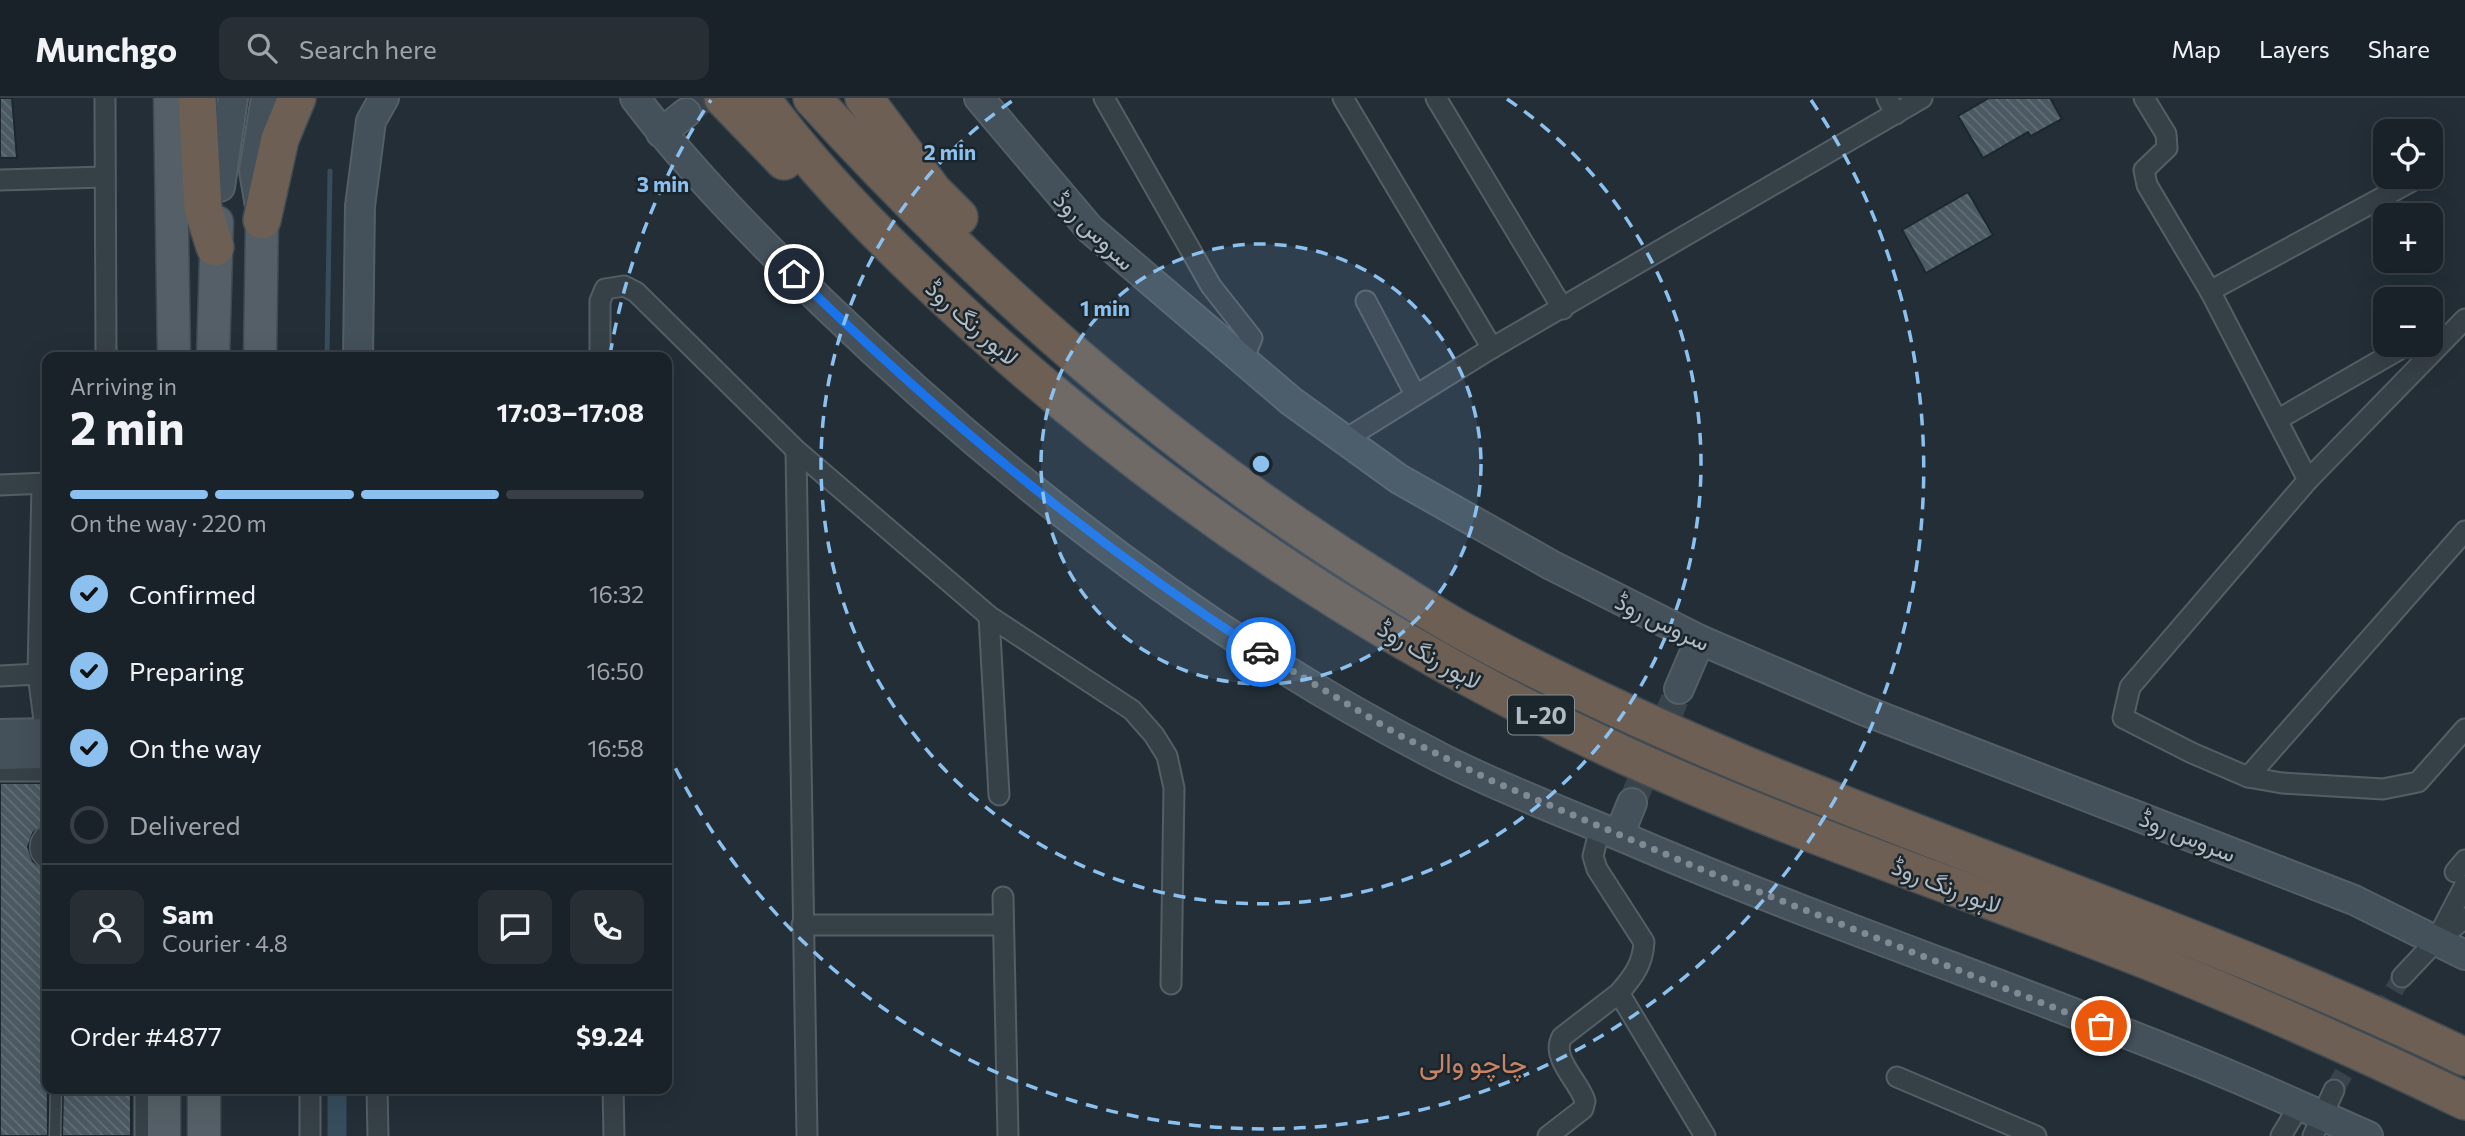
<!DOCTYPE html>
<html lang="en">
<head>
<meta charset="utf-8">
<style>
	body { margin:0; font-family:Commissioner,Vazirmatn,sans-serif; background:#272f35; color:#f1f3f6; height:100vh; display:flex; flex-direction:column; font-size:26px; white-space:nowrap }
	* { box-sizing:border-box; margin:0 }
	p { font-size:23px; color:#9fa4a8 }
	.icon { flex:none; width:38px; height:38px; fill:none; stroke:currentColor; stroke-width:2; stroke-linecap:round; stroke-linejoin:round }
	.map { position:relative; flex:1; overflow:hidden }
	.drawer { position:absolute; left:42px; top:254px; width:630px; height:742px; display:flex; flex-direction:column; background:#1a2229; border-radius:14px; box-shadow:0 7px 28px #0002,0 0 0 2px #383f46 }
	.drawer>* { flex:none }
	.tools { position:absolute; left:2373px; top:21px; display:grid; gap:14px }
	.tools a { display:grid; place-items:center; width:70px; height:70px; border-radius:14px; background:#1a2229; box-shadow:0 7px 28px #0002,0 0 0 2px #383f46; font-size:35px }
	.pin { position:absolute; display:grid; place-items:center; width:60px; height:60px; color:#fff; margin:-30px; border:4px solid #fff; border-radius:50%; box-shadow:0 2px 7px #0007 }
	.courier { position:absolute; display:grid; place-items:center; width:70px; height:70px; margin:-35px; border:5px solid #1a73e8; border-radius:50%; background:#fff; color:#222; box-shadow:0 2px 9px #0007 }
	.head em { font-style:normal; font-weight:700 }
	.head div { display:flex; flex-direction:column-reverse }
	.head { display:flex; align-items:center; justify-content:space-between; height:119px; padding:0 28px }
	h1 { font-size:46px; font-weight:700; line-height:52px }
	.bar { display:grid; grid-template-columns:repeat(4,1fr); gap:10px 7px; align-content:center; height:84px; padding:0 28px }
	.bar i { height:9px; border-radius:5px; background:#383f46 }
	.bar .active { background:#8bc0ef }
	.bar p { grid-column:span 4 }
	.line { display:flex; align-items:center; gap:18px; padding:0 28px; border-top:2px solid #383f46 }
	.line div { flex:1 }
	.round { display:grid; place-items:center; flex:none; width:74px; height:74px; border-radius:14px; background:#272f35 }
	ol { padding:0 28px; list-style:none }
	li { display:flex; align-items:center; gap:21px; height:77px }
	li p { margin-inline-start:auto }
	li .icon { padding:7px; border-radius:50%; background:#8bc0ef; color:#111; stroke-width:4 }
	li:last-child { color:#9fa4a8 }
	li i { width:38px; height:38px; border:4px solid #383f46; border-radius:50% }
	header { display:flex; align-items:center; gap:42px; box-sizing:border-box; height:98px; padding:0 35px; background:#1a2229; border-bottom:2px solid #383f46 }
	header strong { font-size:33px }
	nav { display:flex; gap:38px; margin-inline-start:auto; font-size:24px }
	.search { width:490px; height:63px; background:#272f35; display:flex; align-items:center; gap:18px; box-sizing:border-box; padding:0 24px; border-radius:14px; color:#9fa4a8; font-size:26px }
	.map>svg:first-child { display:block }
	.lines { fill:none; stroke-linecap:round; stroke-linejoin:round }
	.stream { stroke:#374d5c; stroke-width:5 }
	.canal { stroke:#374d5c; stroke-width:19 }
	.building { fill:url(#building-back-hatch); stroke:#1d272e; stroke-width:2 }
	.street-tunnel { stroke:#38434c; stroke-width:19; stroke-dasharray:19 10; stroke-linecap:butt }
	.secondary-tunnel { stroke:#38434c; stroke-width:28; stroke-dasharray:28 14; stroke-linecap:butt }
	.lane-casing { stroke:#545e65; stroke-width:13 }
	.street-casing { stroke:#545e65; stroke-width:23 }
	.secondary-casing { stroke:#545e65; stroke-width:32 }
	.primary-casing { stroke:#3f4951; stroke-width:35 }
	.highway-casing { stroke:#414b52; stroke-width:40 }
	.lane { stroke:#364047; stroke-width:10 }
	.street { stroke:#364047; stroke-width:19 }
	.secondary { stroke:#44505a; stroke-width:28 }
	.primary { stroke:#545f67; stroke-width:32 }
	.highway { stroke:#6d5f54; stroke-width:37 }
	.done { stroke:#7f8a93; stroke-width:7; stroke-dasharray:0 12.6 }
	.route { stroke:#1a73e8; stroke-width:9 }
	.ring { fill:none; stroke:#8bc0ef; stroke-width:3.5; stroke-dasharray:12 9 }
	.labels { text-anchor:middle; dominant-baseline:central; stroke-width:5; stroke-linejoin:round; paint-order:stroke }
	.shield { fill:#1b252c; stroke:#848e96; stroke-width:2 }
	.shield-label { font-size:23px; font-weight:bold; fill:#b1bbc4 }
	.street-label { font-size:24px; fill:#b1bbc4; stroke:#1b252c }
	.quarter-label { font-size:28px; fill:#ca8365; stroke:#1b252c }
	.centre { fill:#8bc0ef; stroke:#1b252c; stroke-width:3.5 }
	.ring-label { font-size:21px; text-anchor:middle; font-weight:bold; fill:#8bc0ef; stroke:#1b252c; stroke-width:5; stroke-linejoin:round; paint-order:stroke }
</style>
</head>
<body>
<header>
<strong>Munchgo</strong>
<div class="search"><svg class="icon" aria-label="search" viewBox="0 0 24 24"><circle cx="10" cy="10" r="6"/><path d="M15 15l6 6"/></svg>Search here</div>
<nav><a>Map</a><a>Layers</a><a>Share</a></nav>
</header>
<div class="map">
<svg width="2465" height="1038" viewBox="0 0 2465 1038">
	<defs>
		<pattern id="building-back-hatch" width="6" height="6" patternUnits="userSpaceOnUse" patternTransform="scale(1.75)"><rect width="6" height="6" fill="#4b5962"/><path d="M-1 5l2 2M0 0l6 6M5-1l2 2" fill="none" stroke="#636f77"/></pattern>
	</defs>
	<rect width="100%" height="100%" fill="#232e37"/>
	<g class="lines">
		<!-- stream -->
		<polyline class="stream" points="327,259 330,73"/>
		<!-- canal -->
		<polyline class="canal" points="337,990 337,1038"/>
	</g>
	<!-- building -->
	<g class="building">
		<polygon points="0,0 12,0 17,60 0,60"/>
		<polygon points="1989,0 2050,0 2062,21 2031,38 2028,34 1983,60 1958,18"/>
		<polygon points="1968,94 1993,137 1926,175 1902,132"/>
		<polygon points="0,685 47,685 47,724 33,735 28,749 33,763 47,773 48,1038 0,1038"/>
		<polygon points="63,990 131,990 131,1038 62,1038"/>
	</g>
	<g class="lines">
		<!-- street-tunnel -->
		<polyline class="street-tunnel" points="2334,992 2402,879"/>
		<!-- secondary-tunnel -->
		<g class="secondary-tunnel">
			<polyline points="686,15 704,0"/>
			<polyline points="1632,705 1679,591"/>
		</g>
		<defs>
			<g id="lane">
				<path d="M47,731C32,741 31,757 47,766"/>
				<polyline points="55,1038 56,990"/>
			</g>
			<g id="street">
				<polyline points="105,0 106,259"/>
				<polyline points="1104,0 1211,188 1252,240 1243,262"/>
				<polyline points="1343,0 1492,250"/>
				<polyline points="1436,0 1563,211"/>
				<polyline points="1887,0 1896,16"/>
				<polyline points="2144,0 2166,36 2167,50 2144,72 2147,87 2210,193 2308,382"/>
				<polyline points="0,82 105,79"/>
				<polyline points="2210,193 2416,81"/>
				<polyline points="1366,203 1415,296"/>
				<polyline points="2465,221 2308,382 2130,589 2123,620 2192,655 2248,679 2282,685 2383,691 2418,684 2465,631"/>
				<polyline points="600,259 600,203 605,191 624,188 636,194 796,352 989,518 1132,612 1154,637 1167,658 1174,690 1171,886"/>
				<polyline points="2277,322 2407,247"/>
				<polyline points="1344,342 1492,250 1922,0"/>
				<polyline points="796,352 807,1038"/>
				<polyline points="0,387 47,385"/>
				<polyline points="989,518 999,697"/>
				<polyline points="38,576 42,386"/>
				<polyline points="0,578 38,576 44,622"/>
				<polyline points="0,673 47,673"/>
				<polyline points="2248,679 2465,433"/>
				<path d="M1600,730L1593,758L1597,771L1644,844C1643,866 1633,879 1619,895L1705,1038"/>
				<polyline points="2455,774 2465,762"/>
				<polyline points="1003,799 1008,1038"/>
				<polyline points="802,827 1003,827"/>
				<polyline points="2438,839 2465,787"/>
				<polyline points="2402,879 2436,843 2465,820"/>
				<polyline points="1897,979 2036,1038"/>
				<polyline points="310,990 310,1038"/>
				<polyline points="377,990 378,1038"/>
				<polyline points="613,990 614,1038"/>
				<polyline points="145,1038 145,990"/>
				<path d="M1548,1038L1583,1011L1585,1003C1579,983 1550,960 1562,939L1619,895"/>
				<polyline points="2281,1038 2299,1008"/>
				<polyline points="2313,1038 2334,992"/>
			</g>
			<g id="secondary">
				<path d="M635,0C691,74 757,140 823,205C1006,382 1215,545 1443,661C1510,695 1582,721 1651,751C1831,827 2016,890 2198,964C2255,987 2311,1013 2368,1038"/>
				<polyline points="979,0 1090,131 1291,303 1399,381 1551,467 1700,542 1863,612 2354,802 2465,857"/>
				<polyline points="661,35 686,15"/>
				<polyline points="220,89 233,0"/>
				<polyline points="260,108 254,73 266,0"/>
				<polyline points="358,259 360,108 371,23 384,0"/>
				<polyline points="1679,591 1700,542"/>
				<polyline points="0,636 47,635"/>
				<polyline points="0,657 47,656"/>
				<polyline points="1619,737 1632,705"/>
			</g>
			<g id="primary">
				<polyline points="170,0 174,259"/>
				<polyline points="213,259 217,124"/>
				<polyline points="260,259 262,122"/>
				<polyline points="204,990 204,1038"/>
				<polyline points="164,1038 164,990"/>
			</g>
			<g id="highway">
				<polyline points="197,0 203,111 215,149"/>
				<polyline points="723,0 784,63"/>
				<path d="M761,0C824,86 903,162 982,234C1171,404 1377,542 1609,650C1788,734 1977,794 2161,868C2264,910 2365,955 2465,1003"/>
				<path d="M812,0C982,187 1173,355 1389,488C1416,505 1443,523 1472,538C1789,710 2141,802 2465,959"/>
				<polyline points="864,0 933,93 959,119"/>
				<polyline points="262,122 280,41 297,0"/>
			</g>
		</defs>
		<!-- lane casing -->
		<use href="#lane" class="lane-casing"/>
		<!-- street casing -->
		<use href="#street" class="street-casing"/>
		<!-- secondary casing -->
		<use href="#secondary" class="secondary-casing"/>
		<!-- primary casing -->
		<use href="#primary" class="primary-casing"/>
		<!-- highway casing -->
		<use href="#highway" class="highway-casing"/>
		<!-- lane -->
		<use href="#lane" class="lane"/>
		<!-- street -->
		<use href="#street" class="street"/>
		<!-- secondary -->
		<use href="#secondary" class="secondary"/>
		<!-- primary -->
		<use href="#primary" class="primary"/>
		<!-- highway -->
		<use href="#highway" class="highway"/>
	</g>
	<g class="lines">
		<!-- done -->
		<polyline class="done" points="1261,554 1397,636 1490,682 1703,772 2101,928"/>
		<!-- route -->
		<path class="route" d="M794,176C938,317 1091,445 1261,554"/>
	</g>
	<!-- distance rings -->
	<circle cx="1261" cy="366" r="220" fill="#8bc0ef" fill-opacity=".12"/>
	<g class="ring">
		<circle cx="1261" cy="366" r="220"/>
		<path d="M1507 1A440 440 0 1 1 1015 1"/>
		<path d="M610 257A660 660 0 0 1 711 2M1811 2A660 660 0 1 1 668 655"/>
	</g>
	<g class="labels">
		<!-- shield labels -->
		<rect class="shield" x="1508" y="597.5" width="66" height="39" rx="5"/>
		<g class="shield-label">
			<text x="1541" y="617">L-20</text>
		</g>
		<!-- street labels -->
		<g class="street-label">
			<text transform="translate(1095 132) rotate(44)">سروس روڈ</text>
			<text transform="translate(973 224) rotate(42)">لاہور رنگ روڈ</text>
			<text transform="translate(1663 523) rotate(26)">سروس روڈ</text>
			<text transform="translate(1430 556) rotate(30)">لاہور رنگ روڈ</text>
			<text transform="translate(2188 737) rotate(22)">سروس روڈ</text>
			<text transform="translate(1947 787) rotate(21)">لاہور رنگ روڈ</text>
		</g>
		<!-- quarter labels -->
		<g class="quarter-label">
			<text x="1473" y="964">چاچو والی</text>
		</g>
	</g>
	<circle cx="1261" cy="366" r="10" class="centre"/>
	<g class="ring-label">
		<text x="950" y="62">2 min</text>
		<text x="663" y="94">3 min</text>
		<text x="1105" y="218">1 min</text>
	</g>
</svg>
<div class="tools">
<a><svg class="icon" aria-label="locate" viewBox="0 0 24 24"><circle cx="12" cy="12" r="6"/><path d="M12 2v4M12 18v4M2 12h4M18 12h4"/></svg></a>
<a>+</a>
<a>−</a>
</div>
<div class="pin" style="left:2101px;top:928px;background:#ea580c"><svg class="icon" aria-label="bag" viewBox="0 0 24 24"><path d="M5 8h14l-1 12H6zM9 8a3 3 0 0 1 6 0"/></svg></div>
<div class="pin" style="left:794px;top:176px;background:#1f2937"><svg class="icon" aria-label="home" viewBox="0 0 24 24"><path d="M3 11l9-7 9 7M6 9v11h12V9"/></svg></div>
<div class="courier" style="left:1261px;top:554px"><svg class="icon" aria-label="car" viewBox="0 0 24 24"><path d="M5 17H2v-5l4-1 3-4h7l3 4 3 1v5h-3M9 17h6M6 11h13"/><circle cx="7" cy="17" r="2"/><circle cx="17" cy="17" r="2"/></svg></div>
<section class="drawer">
<div class="head"><div><h1>2 min</h1><p>Arriving in</p></div><em>17:03–17:08</em></div>
<div class="bar"><i class="active"></i><i class="active"></i><i class="active"></i><i></i><p>On the way · 220 m</p></div>
<ol>
<li><svg class="icon" aria-label="check" viewBox="0 0 24 24"><path d="M5 12l5 5 9-10"/></svg>Confirmed<p>16:32</p></li>
<li><svg class="icon" aria-label="check" viewBox="0 0 24 24"><path d="M5 12l5 5 9-10"/></svg>Preparing<p>16:50</p></li>
<li><svg class="icon" aria-label="check" viewBox="0 0 24 24"><path d="M5 12l5 5 9-10"/></svg>On the way<p>16:58</p></li>
<li><i></i>Delivered</li>
</ol>
<div class="line" style="height:126px"><a class="round"><svg class="icon" aria-label="person" viewBox="0 0 24 24"><circle cx="12" cy="8" r="4"/><path d="M4 21q1-7 8-7t8 7"/></svg></a><div><b>Sam</b><p>Courier · 4.8</p></div><a class="round"><svg class="icon" aria-label="chat" viewBox="0 0 24 24"><path d="M4 5h16v11H9l-5 4z"/></svg></a><a class="round"><svg class="icon" aria-label="phone" viewBox="0 0 24 24"><path d="M5 4h4l2 5-3 2q2 4 5 5l2-3 5 2v4C11 20 4 13 5 4z"/></svg></a></div>
<div class="line" style="height:91px"><div>Order #4877</div><b>$9.24</b></div>
</section>
</div>
</body>
</html>
